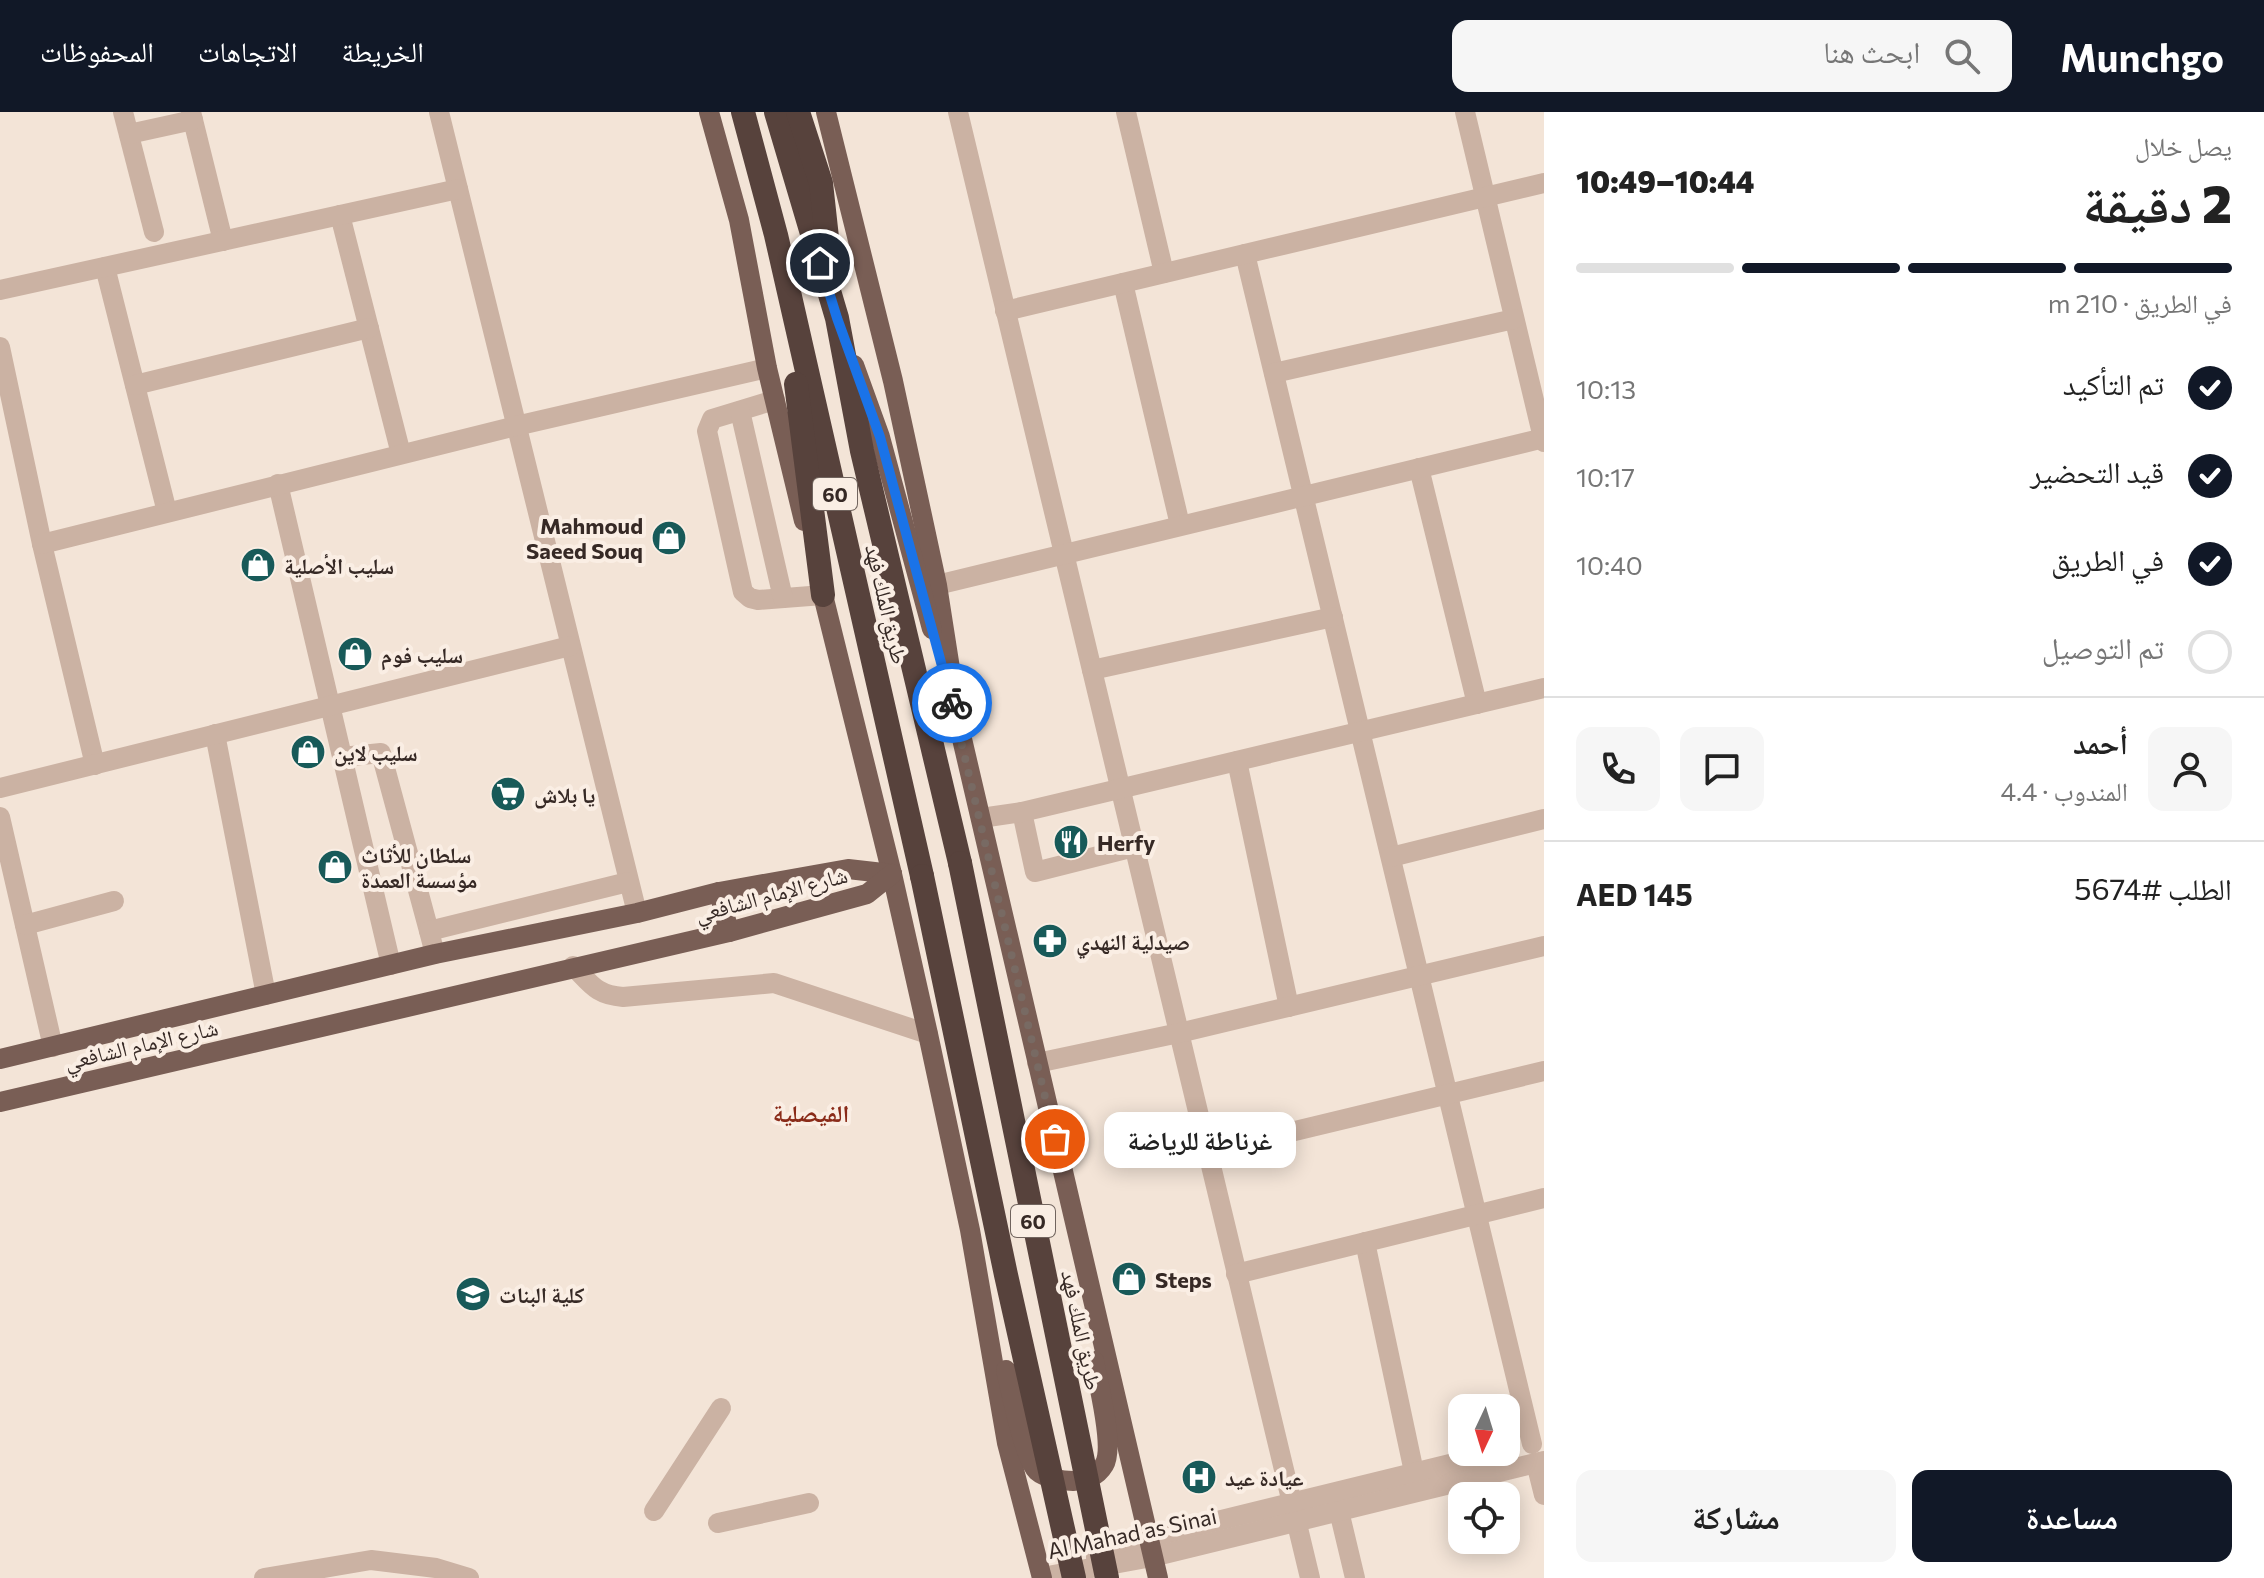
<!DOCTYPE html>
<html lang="ar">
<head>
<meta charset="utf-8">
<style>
	body { margin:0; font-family:Commissioner,"Noto Naskh Arabic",sans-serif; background:#f6f6f6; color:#222; direction:rtl; height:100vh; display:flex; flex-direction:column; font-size:30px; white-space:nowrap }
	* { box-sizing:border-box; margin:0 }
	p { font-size:26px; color:#767676 }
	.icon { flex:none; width:44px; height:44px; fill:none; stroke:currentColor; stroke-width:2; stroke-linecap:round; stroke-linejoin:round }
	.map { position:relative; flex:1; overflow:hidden; direction:ltr }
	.sheet { display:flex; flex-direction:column; background:#fff; width:720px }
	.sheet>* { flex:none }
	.needle { width:52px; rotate:184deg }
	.buttons { position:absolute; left:1448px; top:1282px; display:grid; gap:16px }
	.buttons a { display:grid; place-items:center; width:72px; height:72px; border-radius:16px; background:#fff; box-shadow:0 4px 20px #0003; font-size:40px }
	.pin { position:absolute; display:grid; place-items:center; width:68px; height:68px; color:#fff; margin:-34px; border:4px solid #fff; border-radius:50%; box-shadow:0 2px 8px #0007 }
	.courier { position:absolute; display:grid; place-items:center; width:80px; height:80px; margin:-40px; border:6px solid #1a73e8; border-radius:50%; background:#fff; color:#222; box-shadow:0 2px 10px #0007 }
	.bubble { position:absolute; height:56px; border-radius:16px; background:#fff; box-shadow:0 4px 20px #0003; font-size:26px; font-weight:800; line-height:56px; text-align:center; direction:rtl }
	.headline em { font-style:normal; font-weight:800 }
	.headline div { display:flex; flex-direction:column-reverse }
	.headline { display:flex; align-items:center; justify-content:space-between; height:136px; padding:0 32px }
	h1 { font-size:52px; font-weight:800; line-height:60px }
	.bar { display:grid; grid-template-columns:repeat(4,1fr); gap:12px 8px; align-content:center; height:96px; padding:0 32px }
	.bar i { height:10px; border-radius:6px; background:#e0e0e0 }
	.bar .selected { background:#111827 }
	.bar p { grid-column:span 4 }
	.line { display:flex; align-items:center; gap:20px; padding:0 32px; border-top:2px solid #e0e0e0 }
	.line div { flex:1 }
	.round { display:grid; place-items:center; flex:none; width:84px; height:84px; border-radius:16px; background:#f6f6f6 }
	ol { padding:0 32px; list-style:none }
	li { display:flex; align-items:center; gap:24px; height:88px }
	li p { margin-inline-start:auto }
	li .icon { padding:8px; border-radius:50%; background:#111827; color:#fff; stroke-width:4 }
	li:last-child { color:#767676 }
	li i { width:44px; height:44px; border:4px solid #e0e0e0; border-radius:50% }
	.primary-button { display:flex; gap:16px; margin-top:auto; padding:16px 32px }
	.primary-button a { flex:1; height:92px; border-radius:16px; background:#111827; color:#fff; font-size:32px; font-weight:800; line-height:92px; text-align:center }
	.primary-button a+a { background:#f6f6f6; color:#222 }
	header { display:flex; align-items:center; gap:48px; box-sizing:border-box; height:112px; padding:0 40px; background:#111827; color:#fff }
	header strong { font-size:38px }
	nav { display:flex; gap:44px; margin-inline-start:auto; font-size:28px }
	.search { width:560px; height:72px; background:#f6f6f6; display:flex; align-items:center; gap:20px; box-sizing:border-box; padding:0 28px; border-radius:16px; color:#767676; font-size:30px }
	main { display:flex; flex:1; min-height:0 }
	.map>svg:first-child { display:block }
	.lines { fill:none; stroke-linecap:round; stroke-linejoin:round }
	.minor { stroke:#cbb2a3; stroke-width:20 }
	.major { stroke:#795e55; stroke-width:20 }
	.highway { stroke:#57423c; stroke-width:24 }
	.highway-bridge { stroke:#57423c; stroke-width:24 }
	.done { stroke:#786a63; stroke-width:8; stroke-dasharray:0 14.4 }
	.route { stroke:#1a73e8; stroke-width:10 }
	.labels { text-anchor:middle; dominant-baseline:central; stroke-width:8; stroke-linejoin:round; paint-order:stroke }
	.shield { fill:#faeee4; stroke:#71645e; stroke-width:2 }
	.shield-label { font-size:20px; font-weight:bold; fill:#362925 }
	.poi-label { font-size:22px; font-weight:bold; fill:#362925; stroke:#faeee4; text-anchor:start }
	.street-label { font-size:22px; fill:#362925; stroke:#faeee4 }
	.neighbourhood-label { font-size:24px; font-weight:bold; fill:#8a2b19; stroke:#faeee4 }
</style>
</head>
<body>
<header>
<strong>Munchgo</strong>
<div class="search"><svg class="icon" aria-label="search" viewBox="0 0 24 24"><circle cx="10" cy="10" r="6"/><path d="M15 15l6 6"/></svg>ابحث هنا</div>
<nav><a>الخريطة</a><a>الاتجاهات</a><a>المحفوظات</a></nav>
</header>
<main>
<section class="sheet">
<div class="headline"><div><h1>2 دقيقة</h1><p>يصل خلال</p></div><em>10:44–10:49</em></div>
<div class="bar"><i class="selected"></i><i class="selected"></i><i class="selected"></i><i></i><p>في الطريق · 210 m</p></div>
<ol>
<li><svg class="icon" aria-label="check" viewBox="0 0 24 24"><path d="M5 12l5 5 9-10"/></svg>تم التأكيد<p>10:13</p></li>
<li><svg class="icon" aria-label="check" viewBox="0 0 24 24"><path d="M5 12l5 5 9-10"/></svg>قيد التحضير<p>10:17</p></li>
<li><svg class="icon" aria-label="check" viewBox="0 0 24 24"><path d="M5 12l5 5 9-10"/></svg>في الطريق<p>10:40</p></li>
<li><i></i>تم التوصيل</li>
</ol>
<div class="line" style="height:144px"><a class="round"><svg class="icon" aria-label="person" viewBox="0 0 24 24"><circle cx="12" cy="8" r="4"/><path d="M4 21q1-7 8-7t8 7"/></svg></a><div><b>أحمد</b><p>المندوب · 4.4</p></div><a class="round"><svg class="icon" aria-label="chat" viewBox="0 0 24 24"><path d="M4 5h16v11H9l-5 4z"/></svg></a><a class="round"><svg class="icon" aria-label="phone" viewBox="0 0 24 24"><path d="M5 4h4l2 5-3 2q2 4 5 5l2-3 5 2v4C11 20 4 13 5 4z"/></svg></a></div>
<div class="line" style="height:104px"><div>الطلب #5674</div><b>AED 145</b></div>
<div class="primary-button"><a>مساعدة</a><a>مشاركة</a></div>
</section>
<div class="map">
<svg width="1544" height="1466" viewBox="0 0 1544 1466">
	<rect width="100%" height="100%" fill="#f3e4d7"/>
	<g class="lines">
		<!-- minor -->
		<g class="minor">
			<polyline points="123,0 154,120"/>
			<polyline points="191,0 223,129"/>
			<polyline points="439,0 637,801"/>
			<polyline points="958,0 1310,1466"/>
			<polyline points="1126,0 1164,161"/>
			<polyline points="1465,0 1544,330"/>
			<polyline points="129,22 193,8"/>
			<polyline points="340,103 401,342"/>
			<polyline points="1245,142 1532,1332"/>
			<polyline points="105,155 167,400"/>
			<polyline points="1123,171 1180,413"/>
			<polyline points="0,178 458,77"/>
			<polyline points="1005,199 1544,71"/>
			<polyline points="0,235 42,432 95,653"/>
			<polyline points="1274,261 1514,207"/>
			<polyline points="135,273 369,216"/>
			<polyline points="775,288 712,307 707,319 743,480 750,486 758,488 823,483"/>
			<polyline points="740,299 783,486"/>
			<polyline points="1419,356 1477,592"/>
			<polyline points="278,372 391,853"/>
			<polyline points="42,432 516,314 767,256"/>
			<polyline points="937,473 1544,326"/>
			<polyline points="1092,558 1333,505"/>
			<polyline points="215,622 266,883"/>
			<polyline points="342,645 381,641 429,819"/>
			<polyline points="1237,649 1289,895"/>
			<polyline points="0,676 570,534"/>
			<polyline points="1022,700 1035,760 1134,735"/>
			<polyline points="0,705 53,935"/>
			<polyline points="981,706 1022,700 1544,576"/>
			<polyline points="1391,745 1544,707"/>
			<polyline points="25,813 114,789"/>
			<polyline points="435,842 429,819 628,770"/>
			<path d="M573,854C591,872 596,883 623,885L774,871L928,922"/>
			<polyline points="1037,951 1179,921 1544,834"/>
			<polyline points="1208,1040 1544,959"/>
			<polyline points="1365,1130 1414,1360"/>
			<polyline points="1236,1162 1544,1086"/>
			<polyline points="1536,1351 1544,1383"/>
			<polyline points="654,1399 721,1296"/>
			<polyline points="1339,1399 1355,1466"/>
			<polyline points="718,1411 809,1391"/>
			<polyline points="1096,1445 1148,1426 1499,1340"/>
			<polyline points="1042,1465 1152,1445 1544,1349"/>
			<polyline points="264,1466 371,1448 436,1456 469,1466"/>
		</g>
		<!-- major -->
		<g class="major">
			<polyline points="709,0 739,108 767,256 804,409"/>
			<polyline points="826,0 893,269 937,473 959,614 1158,1466"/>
			<polyline points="854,253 880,325 932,517"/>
			<polyline points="820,471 892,762 928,922 970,1118 1007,1331 1042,1466"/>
			<polyline points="719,780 729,820"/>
			<polyline points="0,947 435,842 637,801 719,780 848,757 892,762"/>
			<polyline points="0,990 729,820 867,782 892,762"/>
			<path d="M1006,1258C1011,1278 1024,1346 1037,1359C1045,1366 1062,1369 1073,1369C1086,1368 1097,1365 1104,1353C1115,1336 1098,1270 1094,1249"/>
		</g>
		<!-- highway -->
		<g class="highway">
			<polyline points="743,0 776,123 922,764"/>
			<polyline points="776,0 837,206 862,339 960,751"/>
			<polyline points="798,0 821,71 829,144"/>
			<polyline points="796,272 823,483"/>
		</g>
		<!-- highway-bridge -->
		<g class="highway-bridge">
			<polyline points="960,751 1107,1466"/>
			<polyline points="922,764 1006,1163 1074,1466"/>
		</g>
	</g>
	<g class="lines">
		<!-- done -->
		<polyline class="done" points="952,591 1055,1027"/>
		<!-- route -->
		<polyline class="route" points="820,151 837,206 880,325 952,591"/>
	</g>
	<!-- icons -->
	<defs>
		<symbol id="shop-disc" viewBox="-11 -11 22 22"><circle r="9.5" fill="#185a59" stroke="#faeee4"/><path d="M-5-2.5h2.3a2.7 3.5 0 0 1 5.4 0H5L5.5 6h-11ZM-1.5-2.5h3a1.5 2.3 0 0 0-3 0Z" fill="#fff"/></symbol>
		<symbol id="supermarket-disc" viewBox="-11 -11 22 22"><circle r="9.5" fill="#185a59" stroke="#faeee4"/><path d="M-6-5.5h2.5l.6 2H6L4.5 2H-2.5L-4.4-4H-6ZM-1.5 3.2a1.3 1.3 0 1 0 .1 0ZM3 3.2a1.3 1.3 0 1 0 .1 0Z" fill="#fff"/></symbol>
		<symbol id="restaurant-disc" viewBox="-11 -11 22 22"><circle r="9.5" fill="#185a59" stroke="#faeee4"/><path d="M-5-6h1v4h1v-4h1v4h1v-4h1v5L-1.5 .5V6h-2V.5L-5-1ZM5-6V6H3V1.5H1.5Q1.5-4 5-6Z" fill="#fff"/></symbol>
		<symbol id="pharmacy-disc" viewBox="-11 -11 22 22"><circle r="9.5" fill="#185a59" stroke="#faeee4"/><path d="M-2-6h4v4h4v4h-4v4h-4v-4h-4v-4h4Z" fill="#fff"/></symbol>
		<symbol id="university-disc" viewBox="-11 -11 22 22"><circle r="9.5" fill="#185a59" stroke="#faeee4"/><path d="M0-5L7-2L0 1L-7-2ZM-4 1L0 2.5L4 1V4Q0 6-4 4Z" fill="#fff"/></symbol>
		<symbol id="hospital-disc" viewBox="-11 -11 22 22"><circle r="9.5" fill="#185a59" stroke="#faeee4"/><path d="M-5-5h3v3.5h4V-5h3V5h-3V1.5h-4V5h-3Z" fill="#fff"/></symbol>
	</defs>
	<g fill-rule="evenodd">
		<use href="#shop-disc" x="649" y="406" width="40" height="40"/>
		<use href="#shop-disc" x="238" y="433" width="40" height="40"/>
		<use href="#shop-disc" x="335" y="522" width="40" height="40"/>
		<use href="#shop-disc" x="288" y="620" width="40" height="40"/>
		<use href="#supermarket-disc" x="488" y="662" width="40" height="40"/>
		<use href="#restaurant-disc" x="1051" y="710" width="40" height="40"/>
		<use href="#shop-disc" x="315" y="735" width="40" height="40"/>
		<use href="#pharmacy-disc" x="1030" y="809" width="40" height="40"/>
		<use href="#shop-disc" x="1109" y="1147" width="40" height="40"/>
		<use href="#university-disc" x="453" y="1162" width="40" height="40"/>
		<use href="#hospital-disc" x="1179" y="1345" width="40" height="40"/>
	</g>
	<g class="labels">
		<!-- shield labels -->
		<g class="shield">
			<rect x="813" y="366" width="44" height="32" rx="6"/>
			<rect x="1011" y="1093" width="44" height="32" rx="6"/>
		</g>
		<g class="shield-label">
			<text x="835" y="382">60</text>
			<text x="1033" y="1109">60</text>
		</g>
		<!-- poi labels -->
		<g class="poi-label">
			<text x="643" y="413" text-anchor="end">Mahmoud<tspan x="643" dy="25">Saeed Souq</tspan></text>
			<text x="284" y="453">سليب الأصلية</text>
			<text x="381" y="542">سليب فوم</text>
			<text x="334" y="640">سليب لاين</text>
			<text x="534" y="682">يا بلاش</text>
			<text x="1097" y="730">Herfy</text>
			<text x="361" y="742">سلطان للأثاث<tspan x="361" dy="25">مؤسسة العمدة</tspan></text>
			<text x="1076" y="829">صيدلية النهدي</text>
			<text x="1155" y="1167">Steps</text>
			<text x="499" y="1182">كلية البنات</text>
			<text x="1225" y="1365">عيادة عيد</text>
		</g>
		<!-- street labels -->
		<g class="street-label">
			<text transform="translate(887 492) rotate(77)">طريق الملك فهد</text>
			<text transform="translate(771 782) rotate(-15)">شارع الإمام الشافعي</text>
			<text transform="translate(141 932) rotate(-13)">شارع الإمام الشافعي</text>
			<text transform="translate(1082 1218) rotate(78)">طريق الملك فهد</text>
			<text transform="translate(1132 1421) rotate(-12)">Al Mahad as Sinai</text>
		</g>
		<!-- neighbourhood labels -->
		<g class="neighbourhood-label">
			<text x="811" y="1000">الفيصلية</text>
		</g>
	</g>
</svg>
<div class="buttons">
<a><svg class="needle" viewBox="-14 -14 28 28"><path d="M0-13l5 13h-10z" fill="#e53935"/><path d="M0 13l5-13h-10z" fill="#767676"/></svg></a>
<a><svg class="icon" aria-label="locate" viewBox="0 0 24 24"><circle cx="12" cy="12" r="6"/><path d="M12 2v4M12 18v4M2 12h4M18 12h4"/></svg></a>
</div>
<div class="pin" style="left:1055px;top:1027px;background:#ea580c"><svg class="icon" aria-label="bag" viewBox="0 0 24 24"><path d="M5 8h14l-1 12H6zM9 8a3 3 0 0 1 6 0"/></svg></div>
<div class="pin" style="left:820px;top:151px;background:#1f2937"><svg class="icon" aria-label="home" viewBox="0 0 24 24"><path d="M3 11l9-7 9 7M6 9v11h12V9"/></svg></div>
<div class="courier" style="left:952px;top:591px"><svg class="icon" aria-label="bike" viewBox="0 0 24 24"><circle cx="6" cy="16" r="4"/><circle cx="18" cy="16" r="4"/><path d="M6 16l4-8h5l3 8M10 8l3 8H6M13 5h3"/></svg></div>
<div class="bubble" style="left:1104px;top:1000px;width:192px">غرناطة للرياضة</div>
</div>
</main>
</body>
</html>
